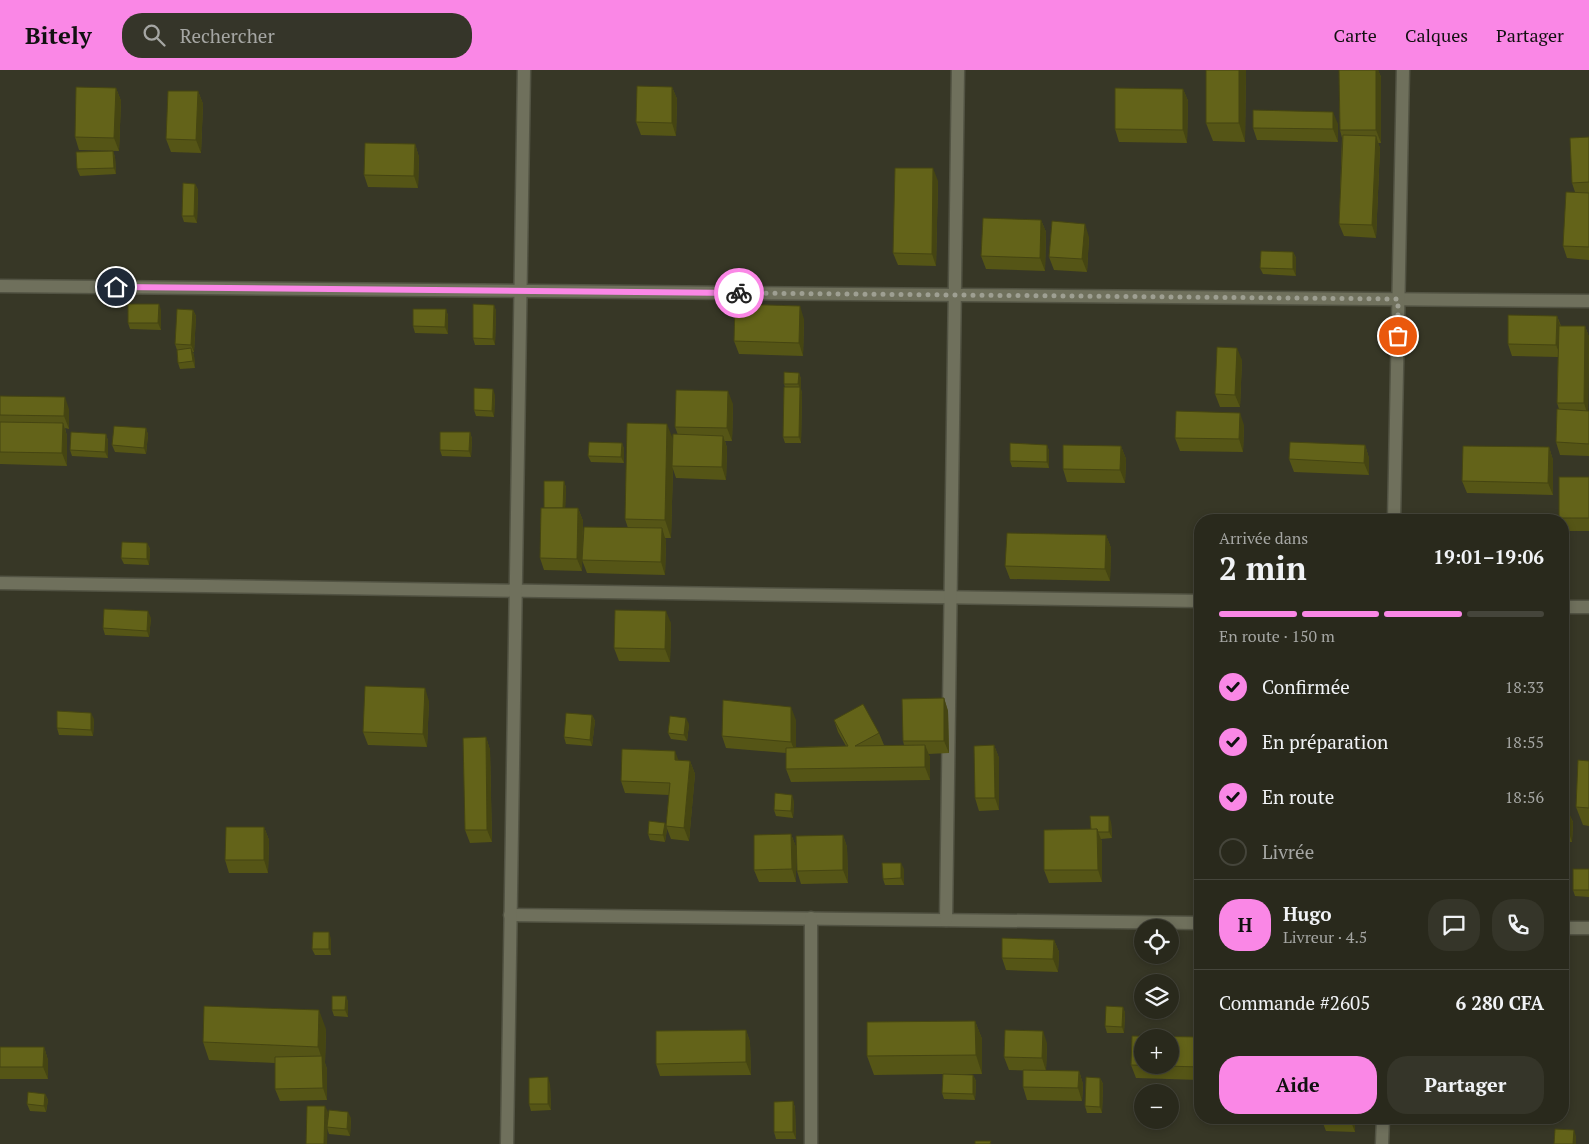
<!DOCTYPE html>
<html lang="fr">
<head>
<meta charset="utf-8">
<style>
	body { margin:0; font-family:"PT Serif",serif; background:#353529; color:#f1f3f6; height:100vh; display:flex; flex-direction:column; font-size:19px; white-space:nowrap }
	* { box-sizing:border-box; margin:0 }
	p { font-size:16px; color:#a5a6a3 }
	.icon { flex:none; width:28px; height:28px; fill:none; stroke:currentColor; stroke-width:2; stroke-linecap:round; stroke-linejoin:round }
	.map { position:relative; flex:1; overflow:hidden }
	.side { position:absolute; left:1194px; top:444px; width:375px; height:610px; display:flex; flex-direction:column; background:#29291c; border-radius:20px; box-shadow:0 2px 8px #0003,0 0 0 1px #45453b }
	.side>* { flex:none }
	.tools { position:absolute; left:1134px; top:849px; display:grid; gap:10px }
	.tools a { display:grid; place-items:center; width:45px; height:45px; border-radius:50%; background:#29291c; box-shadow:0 2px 8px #0003,0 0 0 1px #45453b; font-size:25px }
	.pin { position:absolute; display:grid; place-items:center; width:42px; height:42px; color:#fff; margin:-21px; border:2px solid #fff; border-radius:50%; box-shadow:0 1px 5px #0007 }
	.courier { position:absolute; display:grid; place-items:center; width:50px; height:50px; margin:-25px; border:4px solid #fa87e6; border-radius:50%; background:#fff; color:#222; box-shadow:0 1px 6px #0007 }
	.head em { font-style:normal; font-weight:800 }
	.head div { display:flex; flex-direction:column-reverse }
	.head { display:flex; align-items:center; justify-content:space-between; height:85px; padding:0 25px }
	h1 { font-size:32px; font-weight:800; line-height:38px }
	.bar { display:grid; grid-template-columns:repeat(4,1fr); gap:8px 5px; align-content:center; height:60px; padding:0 25px }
	.bar i { height:6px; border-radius:4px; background:#45453b }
	.bar .selected { background:#fa87e6 }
	.bar p { grid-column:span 4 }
	.line { display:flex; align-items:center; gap:12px; padding:0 25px; border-top:1px solid #45453b }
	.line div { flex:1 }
	.round { display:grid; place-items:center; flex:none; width:52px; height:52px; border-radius:20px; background:#353529 }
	ol { padding:0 25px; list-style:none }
	li { display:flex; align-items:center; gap:15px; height:55px }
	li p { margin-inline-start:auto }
	li .icon { padding:5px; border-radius:50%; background:#fa87e6; color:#111; stroke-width:4 }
	li:last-child { color:#a5a6a3 }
	li i { width:28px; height:28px; border:2px solid #45453b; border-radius:50% }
	.cta { display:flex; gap:10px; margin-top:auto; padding:10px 25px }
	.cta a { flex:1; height:58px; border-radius:20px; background:#fa87e6; color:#111; font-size:20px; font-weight:800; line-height:58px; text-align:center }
	.cta a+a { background:#353529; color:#f1f3f6 }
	header { display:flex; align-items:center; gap:30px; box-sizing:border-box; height:70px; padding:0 25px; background:#fa87e6; color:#111 }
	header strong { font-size:24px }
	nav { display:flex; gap:28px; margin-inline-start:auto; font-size:18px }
	.search { width:350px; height:45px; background:#353529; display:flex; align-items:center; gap:12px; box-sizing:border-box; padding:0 18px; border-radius:20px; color:#a5a6a3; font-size:19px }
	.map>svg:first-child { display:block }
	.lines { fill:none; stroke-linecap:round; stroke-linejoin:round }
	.street-casing { stroke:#525343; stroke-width:15 }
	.street { stroke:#6f705c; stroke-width:12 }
	.wall { fill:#555516 }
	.shaded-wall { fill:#454512 }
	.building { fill:#636319; stroke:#454512; fill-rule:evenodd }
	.done { stroke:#9e9f92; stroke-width:5; stroke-dasharray:0 9 }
	.route { stroke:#fa87e6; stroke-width:6 }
</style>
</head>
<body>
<header>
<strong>Bitely</strong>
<div class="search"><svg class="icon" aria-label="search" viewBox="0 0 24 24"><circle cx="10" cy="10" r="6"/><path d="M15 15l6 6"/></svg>Rechercher</div>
<nav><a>Carte</a><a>Calques</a><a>Partager</a></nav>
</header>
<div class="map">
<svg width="1589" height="1074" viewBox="0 0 1589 1074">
	<rect width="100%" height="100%" fill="#373726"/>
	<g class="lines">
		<defs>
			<g id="street">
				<polyline points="0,216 1589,231"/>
				<polyline points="1394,450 1403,0"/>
				<polyline points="0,513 1200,531"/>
				<polyline points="1562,537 1589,537"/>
				<polyline points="510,845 1200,853"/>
				<polyline points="811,848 811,1074"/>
				<polyline points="946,850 958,0"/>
				<polyline points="1562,858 1589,858"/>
				<polyline points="507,1074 524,0"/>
				<polyline points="1382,1074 1383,1048"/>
			</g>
		</defs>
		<!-- street casing -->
		<use href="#street" class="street-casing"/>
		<!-- street -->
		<use href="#street" class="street"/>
	</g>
	<!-- wall -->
	<g class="wall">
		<polygon points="1206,0 1246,0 1245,72 1213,71 1206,53"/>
		<polygon points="1339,0 1378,0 1381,7 1381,73 1378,73 1380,78 1376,168 1344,166 1339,154 1342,68 1340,60"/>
		<polygon points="672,17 677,29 676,66 641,65 636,52"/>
		<polygon points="116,18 121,31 119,81 79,80 75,67"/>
		<polygon points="1183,19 1188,31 1187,73 1119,72 1115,59"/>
		<polygon points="198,21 203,34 201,83 171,82 166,69"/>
		<polygon points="1338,54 1338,72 1257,70 1253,58"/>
		<polygon points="1589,67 1589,190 1567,188 1563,176 1575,122 1572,113"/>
		<polygon points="415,74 419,87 418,118 368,117 364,105"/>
		<polygon points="113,81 115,87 116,104 80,106 77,99"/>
		<polygon points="938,111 936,196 898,195 893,183"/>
		<polygon points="195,114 198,120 197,153 184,152 182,146"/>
		<polygon points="1041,150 1046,162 1045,201 986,199 981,186"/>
		<polygon points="1089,167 1087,202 1054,200 1049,187"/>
		<polygon points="1293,182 1296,188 1296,206 1263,204 1260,198"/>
		<polygon points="494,235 496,241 495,275 475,275 473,268"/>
		<polygon points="446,239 448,246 448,264 415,263 413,256"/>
		<polygon points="161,240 161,260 130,259 128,253"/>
		<polygon points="193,240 196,246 194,282 193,282 194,285 195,298 180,299 178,293 177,280 175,274"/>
		<polygon points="1557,246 1561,256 1585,256 1589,267 1588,341 1589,341 1589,386 1560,385 1556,372 1559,339 1557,333 1558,287 1512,286 1508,274"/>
		<polygon points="804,249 803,286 739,284 734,271"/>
		<polygon points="1242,290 1240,337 1220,337 1215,324"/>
		<polygon points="799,303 801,309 801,319 802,324 801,373 785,373 783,367 785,317 784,314"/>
		<polygon points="495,325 494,347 476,346 474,340"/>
		<polygon points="0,326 69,339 69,359 65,358 67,366 67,396 0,394"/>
		<polygon points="733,334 732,371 725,371 727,378 726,410 676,408 673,399 671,468 665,468 666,471 665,505 587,503 582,490 628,458 625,449 678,365 675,357"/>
		<polygon points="1244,355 1243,382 1180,381 1175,368"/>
		<polygon points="146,358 148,365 146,384 115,382 112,375"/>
		<polygon points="470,362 472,369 471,387 442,386 440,380"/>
		<polygon points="106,364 108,371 108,388 72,386 70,380"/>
		<polygon points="622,373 624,379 624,393 591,392 588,386"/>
		<polygon points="1047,375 1049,381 1049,398 1012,397 1010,391"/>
		<polygon points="1365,375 1369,388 1369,405 1294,402 1289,389"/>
		<polygon points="1121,376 1126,389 1125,413 1067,412 1063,399"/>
		<polygon points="1549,377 1553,390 1553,425 1467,423 1462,411"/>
		<polygon points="1589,407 1589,461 1563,461 1562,450 1559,450 1559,448"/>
		<polygon points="564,411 566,418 565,438 578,438 583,451 582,501 544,500 540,488 544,438"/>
		<polygon points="1106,465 1111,478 1110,511 1010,509 1005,496"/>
		<polygon points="147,473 150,479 149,495 124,494 121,488"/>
		<polygon points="151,548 149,567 105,565 103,558"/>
		<polygon points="671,553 670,592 619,591 614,578"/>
		<polygon points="944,628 948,641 949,683 928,684 930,687 930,710 791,712 786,699 786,683 726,678 722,666 796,650 796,677 846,676 838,662 834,650 879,663 884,675 904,675 903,671"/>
		<polygon points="429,631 427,677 368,675 363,662"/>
		<polygon points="592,645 595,651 592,676 566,674 564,667"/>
		<polygon points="94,649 93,666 59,665 57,658"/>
		<polygon points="689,654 687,671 671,669 668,663"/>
		<polygon points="486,667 490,680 492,772 470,773 465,760"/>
		<polygon points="994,675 999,688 999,740 979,741 975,728"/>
		<polygon points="679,690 690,691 695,704 689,771 671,769 666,756 669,725 625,723 621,711"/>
		<polygon points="1589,691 1589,756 1583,755 1576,737"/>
		<polygon points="794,731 793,748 776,746 774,740"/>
		<polygon points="1562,745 1570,746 1573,752 1572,772 1562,772"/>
		<polygon points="1111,752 1112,768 1101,769 1102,772 1102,812 1049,813 1044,800"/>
		<polygon points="665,753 667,759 665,772 650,770 648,764"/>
		<polygon points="264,757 269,770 268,803 229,803 225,790"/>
		<polygon points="791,764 796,777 796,812 759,812 754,800"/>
		<polygon points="843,765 847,777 848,813 801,814 797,801"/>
		<polygon points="904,799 904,815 885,815 883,809"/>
		<polygon points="1589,799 1589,827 1575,826 1573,820"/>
		<polygon points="331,869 331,885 315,885 312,879"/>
		<polygon points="1054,870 1059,882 1058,902 1006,900 1002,888"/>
		<polygon points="346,926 348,932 348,947 334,946 332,940"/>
		<polygon points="1123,937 1125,943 1124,963 1107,963 1105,956"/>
		<polygon points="975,951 982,969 982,1004 948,1004 973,1005 976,1011 975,1030 944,1029 942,1023 943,1004 874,1005 867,986"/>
		<polygon points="326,959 325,993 327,999 327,1030 280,1031 275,1019 275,993 209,990 203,972"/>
		<polygon points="746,960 750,972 751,1005 660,1006 656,994"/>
		<polygon points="1200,967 1200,1010 1136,1008 1131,995"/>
		<polygon points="1047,973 1046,1001 1009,1000 1004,987"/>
		<polygon points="0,977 44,977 48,990 48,1009 0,1009"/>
		<polygon points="1079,1001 1083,1014 1082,1031 1027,1030 1023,1017"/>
		<polygon points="1100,1008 1103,1014 1102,1043 1087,1043 1085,1036"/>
		<polygon points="550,1014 551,1040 531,1041 529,1034"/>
		<polygon points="45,1024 48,1030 46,1042 30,1041 27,1034"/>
		<polygon points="793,1031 795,1038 796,1069 776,1069 774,1062"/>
		<polygon points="328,1042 327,1055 351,1048 350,1066 329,1064 327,1058 327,1074 306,1074"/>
		<polygon points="1321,1048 1355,1048 1355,1062 1326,1061"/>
	</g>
	<!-- shaded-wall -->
	<g class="shaded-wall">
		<polygon points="1239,0 1246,0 1245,72 1239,53"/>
		<polygon points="1376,0 1378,0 1381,7 1381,73 1376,60"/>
		<polygon points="672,17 677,29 676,66 672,53"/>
		<polygon points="116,18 121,31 119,81 114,68"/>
		<polygon points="1183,19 1188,31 1187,73 1183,60"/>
		<polygon points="198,21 203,34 201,83 196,70"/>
		<polygon points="1333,42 1338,54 1338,72 1333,59"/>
		<polygon points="1376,66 1380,78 1376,168 1372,155"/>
		<polygon points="415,74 419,87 418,118 414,106"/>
		<polygon points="113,81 115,87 116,104 114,98"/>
		<polygon points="933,98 938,111 936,196 932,184"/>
		<polygon points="195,114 198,120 197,153 194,146"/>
		<polygon points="1041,150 1046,162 1045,201 1040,188"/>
		<polygon points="1085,154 1089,167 1087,202 1082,189"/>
		<polygon points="1293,182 1296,188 1296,206 1293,199"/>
		<polygon points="159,234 161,240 161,260 158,253"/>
		<polygon points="494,235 496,241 495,275 493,269"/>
		<polygon points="800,236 804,249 803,286 799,273"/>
		<polygon points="446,239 448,246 448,264 445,257"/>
		<polygon points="193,240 196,246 194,282 191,275"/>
		<polygon points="1557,246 1561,258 1561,287 1556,275"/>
		<polygon points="1585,256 1589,267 1588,346 1584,333"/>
		<polygon points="191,278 194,285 195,298 193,291"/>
		<polygon points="1237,278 1242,290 1240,337 1235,325"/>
		<polygon points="799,303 801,309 801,319 802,324 801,373 799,367 800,318 798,314"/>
		<polygon points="493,319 495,325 494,347 492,341"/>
		<polygon points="728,321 733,334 732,371 727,358"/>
		<polygon points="65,327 69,339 69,359 64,346"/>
		<polygon points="1240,343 1244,355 1243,382 1239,369"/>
		<polygon points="63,353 67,366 67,396 62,383"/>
		<polygon points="667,354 674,372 672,396 673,399 671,468 665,450"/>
		<polygon points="146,358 148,365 146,384 144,378"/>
		<polygon points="470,362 472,369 471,387 469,381"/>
		<polygon points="106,364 108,371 108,388 105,382"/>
		<polygon points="723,366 727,378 726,410 722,397"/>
		<polygon points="622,373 624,379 624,393 621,387"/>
		<polygon points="1047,375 1049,381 1049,398 1047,392"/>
		<polygon points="1365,375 1369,388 1369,405 1364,393"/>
		<polygon points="1121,376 1126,389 1125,413 1120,400"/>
		<polygon points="1549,377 1553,390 1553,425 1548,413"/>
		<polygon points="564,411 566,418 565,446 563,440"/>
		<polygon points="578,438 583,451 582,501 577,489"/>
		<polygon points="662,458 666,471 665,505 661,492"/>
		<polygon points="1106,465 1111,478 1110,511 1105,499"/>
		<polygon points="147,473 150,479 149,495 147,489"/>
		<polygon points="148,541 151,548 149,567 147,561"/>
		<polygon points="666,541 671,553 670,592 665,579"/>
		<polygon points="425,618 429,631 427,677 423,664"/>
		<polygon points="944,628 948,641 949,683 944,671"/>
		<polygon points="791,637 796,650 796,684 791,672"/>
		<polygon points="91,643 94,649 93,666 91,660"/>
		<polygon points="592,645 595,651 592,676 590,670"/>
		<polygon points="686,648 689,654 687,671 684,665"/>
		<polygon points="486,667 490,680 492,772 487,760"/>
		<polygon points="925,675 930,687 930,710 925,697"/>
		<polygon points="994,675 999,688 999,740 995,728"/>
		<polygon points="675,681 680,694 675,690"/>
		<polygon points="690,691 695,704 689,771 684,758"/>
		<polygon points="792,725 794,731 793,748 791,741"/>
		<polygon points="1109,746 1111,752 1112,768 1109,762"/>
		<polygon points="1570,746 1573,752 1572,772 1570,766"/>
		<polygon points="665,753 667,759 665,772 663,765"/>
		<polygon points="264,757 269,770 268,803 264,790"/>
		<polygon points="1097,759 1102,772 1102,812 1098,800"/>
		<polygon points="791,764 796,777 796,812 792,799"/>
		<polygon points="843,765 847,777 848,813 843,800"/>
		<polygon points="901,793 904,799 904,815 901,808"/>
		<polygon points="329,862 331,869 331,885 329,879"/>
		<polygon points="1054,870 1059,882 1058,902 1053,889"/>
		<polygon points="346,926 348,932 348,947 345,940"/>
		<polygon points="1123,937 1125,943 1124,963 1122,957"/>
		<polygon points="319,940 326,959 325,993 327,999 327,1030 323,1018 322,989 318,977"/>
		<polygon points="975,951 982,969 982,1004 976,985"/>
		<polygon points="746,960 750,972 751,1005 746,992"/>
		<polygon points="1043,961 1047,973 1046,1001 1042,988"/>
		<polygon points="44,977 48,990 48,1009 43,997"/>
		<polygon points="1079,1001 1083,1014 1082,1031 1078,1018"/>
		<polygon points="973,1005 976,1011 975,1030 973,1024"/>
		<polygon points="548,1007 550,1014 551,1040 548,1034"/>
		<polygon points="1100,1008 1103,1014 1102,1043 1100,1037"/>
		<polygon points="45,1024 48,1030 46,1042 44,1036"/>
		<polygon points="793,1031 795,1038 796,1069 793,1062"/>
		<polygon points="325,1036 328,1042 327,1074 324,1074"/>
		<polygon points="348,1042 351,1048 350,1066 347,1059"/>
		<polygon points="1350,1048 1355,1048 1355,1062 1350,1049"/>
		<polygon points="1574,1060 1576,1066 1576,1074 1573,1074"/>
	</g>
	<!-- building -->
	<g class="building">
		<rect x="1206" y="0" width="33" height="53"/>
		<polygon points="1339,0 1376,0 1376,60 1340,60"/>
		<polygon points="637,16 672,17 672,53 636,52"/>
		<polygon points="76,17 116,18 114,68 75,67"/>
		<polygon points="1115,18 1183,19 1183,60 1115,59"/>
		<polygon points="168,21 198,21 196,70 166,69"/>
		<polygon points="1253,40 1333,42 1333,59 1253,58"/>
		<polygon points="1343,65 1376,66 1372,155 1339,154"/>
		<polygon points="1589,67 1589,112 1572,113 1570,68"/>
		<polygon points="365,73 415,74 414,106 364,105"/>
		<polygon points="113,81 114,98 77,99 76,82"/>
		<polygon points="895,98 933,98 932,184 893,183"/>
		<polygon points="183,113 195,114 194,146 182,146"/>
		<polygon points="1566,122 1589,123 1589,177 1563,176"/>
		<polygon points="983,148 1041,150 1040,188 981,186"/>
		<polygon points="1052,151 1085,154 1082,189 1049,187"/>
		<polygon points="1261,181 1293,182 1293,199 1260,198"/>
		<polygon points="128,234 159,234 158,253 128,253"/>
		<polygon points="473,234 494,235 493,269 473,268"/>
		<polygon points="735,234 800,236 799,273 734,271"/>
		<polygon points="177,239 193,240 191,275 175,274"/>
		<polygon points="413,239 446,239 445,257 413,256"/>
		<polygon points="1508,245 1557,246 1556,275 1508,274"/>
		<polygon points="1559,256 1585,256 1584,333 1557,333"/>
		<polygon points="1217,277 1237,278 1235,325 1215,324"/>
		<polygon points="191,278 193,291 178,293 177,280"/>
		<polygon points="784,302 799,303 798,314 784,314"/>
		<polygon points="784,317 800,317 799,367 783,367"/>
		<polygon points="474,318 493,319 492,341 474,340"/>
		<polygon points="676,320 728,321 727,358 675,357"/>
		<polygon points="0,326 65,327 64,346 0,345"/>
		<polygon points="1557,339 1589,341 1589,374 1556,372"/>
		<polygon points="1176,341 1240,343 1239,369 1175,368"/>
		<polygon points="0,352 63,353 62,383 0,382"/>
		<polygon points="627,353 667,354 665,450 625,449"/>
		<polygon points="114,356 146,358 144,378 112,375"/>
		<polygon points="71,362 106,364 105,382 70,380"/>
		<polygon points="440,362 470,362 469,381 440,380"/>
		<polygon points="673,364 723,366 722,397 672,396"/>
		<polygon points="589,372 622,373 621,387 588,386"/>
		<polygon points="1290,372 1365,375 1364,393 1289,389"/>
		<polygon points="1010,373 1047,375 1047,392 1010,391"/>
		<polygon points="1063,375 1121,376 1120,400 1063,399"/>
		<polygon points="1463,376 1549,377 1548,413 1462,411"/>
		<rect x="1559" y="407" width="30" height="41"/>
		<polygon points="544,411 564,411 563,438 544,438"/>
		<polygon points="541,438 578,438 577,489 540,488"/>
		<polygon points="584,457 662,458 661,492 582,490"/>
		<polygon points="1007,463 1106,465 1105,499 1005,496"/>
		<polygon points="122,472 147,473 147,489 121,488"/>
		<polygon points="104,539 148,541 147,561 103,558"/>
		<polygon points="615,540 666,541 665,579 614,578"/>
		<polygon points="365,616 425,618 423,664 363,662"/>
		<polygon points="944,628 944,671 903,671 902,629"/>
		<polygon points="723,630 791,637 791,672 722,666"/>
		<polygon points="863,634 879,663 855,676 925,675 925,697 786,699 786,678 848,676 834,650"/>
		<polygon points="57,641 91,643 91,660 57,658"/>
		<polygon points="566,643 592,645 590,670 564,667"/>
		<polygon points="670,646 686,648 684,665 668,663"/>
		<polygon points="486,667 487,760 465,760 463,668"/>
		<polygon points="994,675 995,728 975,728 974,676"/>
		<polygon points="622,679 675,681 675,690 690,691 684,758 666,756 670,713 621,711"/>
		<polygon points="1578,690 1589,691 1589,738 1576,737"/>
		<polygon points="775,723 792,725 791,741 774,740"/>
		<polygon points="1562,745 1570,746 1570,766 1562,766"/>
		<polygon points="1090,746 1109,746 1109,762 1098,762 1097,759 1091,760"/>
		<polygon points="649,751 665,753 663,765 648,764"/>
		<polygon points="226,757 264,757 264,790 225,790"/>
		<polygon points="1097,759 1098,800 1044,800 1044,760"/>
		<polygon points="791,764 792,799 754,800 754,765"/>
		<polygon points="843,765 843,800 797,801 796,766"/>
		<polygon points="882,793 901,793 901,808 883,809"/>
		<rect x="1573" y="799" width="16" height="21"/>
		<polygon points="313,862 329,862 329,879 312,879"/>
		<polygon points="1002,868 1054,870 1053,889 1002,888"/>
		<polygon points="332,926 346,926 345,940 332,940"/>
		<polygon points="204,936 319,940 318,977 203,972"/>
		<polygon points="1106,936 1123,937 1122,957 1105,956"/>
		<polygon points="975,951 976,985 867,986 867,952"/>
		<polygon points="746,960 746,992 656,994 656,961"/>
		<polygon points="1005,960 1043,961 1042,988 1004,987"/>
		<path d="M1132,966L1200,967V997L1131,995ZM1142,968H1170V995H1142Z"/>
		<polygon points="0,977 44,977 43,997 0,997"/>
		<polygon points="322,986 323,1018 275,1019 275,987"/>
		<polygon points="1023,1000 1079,1001 1078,1018 1023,1017"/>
		<polygon points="943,1004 973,1005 973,1024 942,1023"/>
		<polygon points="548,1007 548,1034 529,1034 529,1008"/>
		<polygon points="1086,1007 1100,1008 1100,1037 1085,1036"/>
		<polygon points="28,1022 45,1024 44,1036 27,1034"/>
		<polygon points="793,1031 793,1062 774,1062 774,1032"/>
		<polygon points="307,1036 325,1036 324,1074 306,1074"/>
		<polygon points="329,1040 348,1042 347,1059 327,1057"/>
		<rect x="1321" y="1048" width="29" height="1"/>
		<polygon points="1555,1059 1574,1060 1573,1074 1554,1074"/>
		<polygon points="975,1071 991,1071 990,1074 975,1074"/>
	</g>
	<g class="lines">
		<!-- done -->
		<polyline class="done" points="739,223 1398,229 1398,266"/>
		<!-- route -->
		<polyline class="route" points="116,217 739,223"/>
	</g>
</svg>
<div class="tools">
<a><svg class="icon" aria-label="locate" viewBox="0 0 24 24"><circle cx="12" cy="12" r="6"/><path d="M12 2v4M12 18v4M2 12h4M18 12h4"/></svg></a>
<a><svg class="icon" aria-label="layers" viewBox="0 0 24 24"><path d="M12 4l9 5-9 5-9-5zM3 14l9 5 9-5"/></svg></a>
<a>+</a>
<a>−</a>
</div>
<div class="pin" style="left:1398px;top:266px;background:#ea580c"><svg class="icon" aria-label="bag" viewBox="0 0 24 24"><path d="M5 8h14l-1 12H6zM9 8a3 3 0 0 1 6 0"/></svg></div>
<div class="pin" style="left:116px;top:217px;background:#1f2937"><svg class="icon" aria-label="home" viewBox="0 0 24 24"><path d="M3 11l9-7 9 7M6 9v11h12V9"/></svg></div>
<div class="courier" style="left:739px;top:223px"><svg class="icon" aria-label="bike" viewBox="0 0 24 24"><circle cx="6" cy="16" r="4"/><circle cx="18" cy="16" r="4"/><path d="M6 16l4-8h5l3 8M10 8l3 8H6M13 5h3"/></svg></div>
<section class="side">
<div class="head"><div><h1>2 min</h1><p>Arrivée dans</p></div><em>19:01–19:06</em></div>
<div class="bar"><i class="selected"></i><i class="selected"></i><i class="selected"></i><i></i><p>En route · 150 m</p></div>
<ol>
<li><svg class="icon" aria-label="check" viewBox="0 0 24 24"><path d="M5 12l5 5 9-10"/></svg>Confirmée<p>18:33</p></li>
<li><svg class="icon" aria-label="check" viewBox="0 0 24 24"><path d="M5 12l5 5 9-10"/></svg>En préparation<p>18:55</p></li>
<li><svg class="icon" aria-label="check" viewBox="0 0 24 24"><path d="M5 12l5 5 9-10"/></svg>En route<p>18:56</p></li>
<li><i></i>Livrée</li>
</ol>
<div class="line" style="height:90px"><b class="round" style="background:#fa87e6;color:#111">H</b><div><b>Hugo</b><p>Livreur · 4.5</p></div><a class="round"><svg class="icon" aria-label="chat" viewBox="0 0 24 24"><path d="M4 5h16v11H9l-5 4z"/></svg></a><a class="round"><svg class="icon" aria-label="phone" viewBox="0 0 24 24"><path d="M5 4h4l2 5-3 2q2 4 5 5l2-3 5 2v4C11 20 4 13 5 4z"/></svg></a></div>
<div class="line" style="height:65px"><div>Commande #2605</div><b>6 280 CFA</b></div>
<div class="cta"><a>Aide</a><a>Partager</a></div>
</section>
</div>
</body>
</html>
